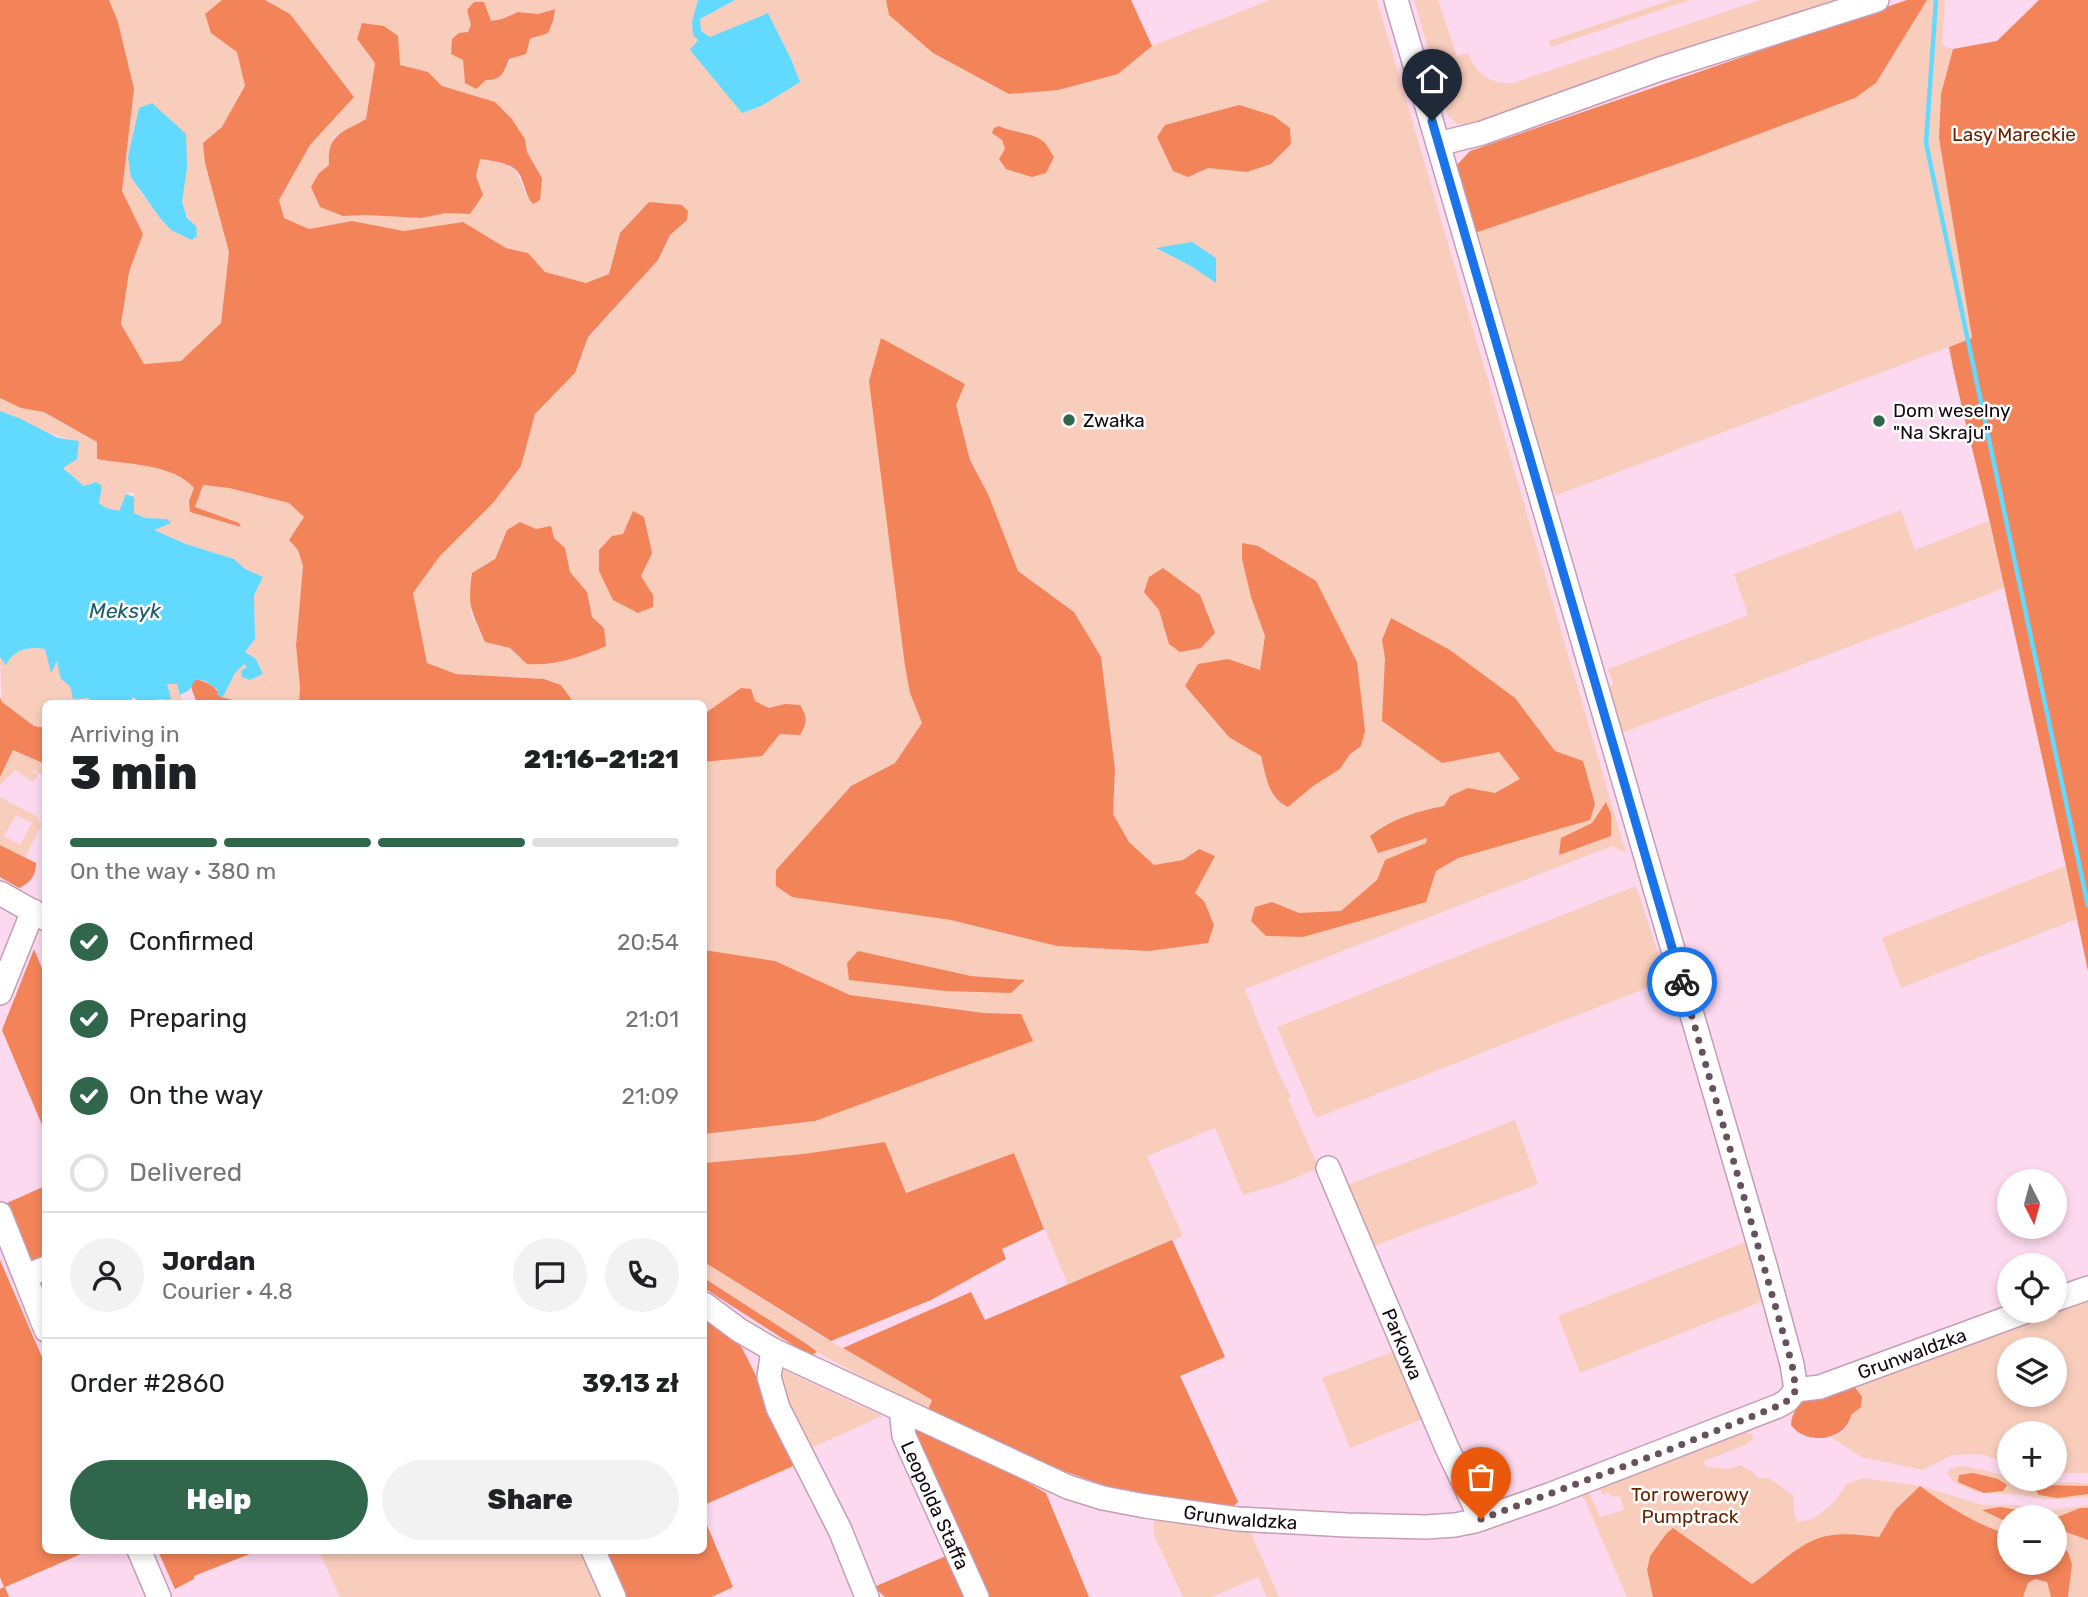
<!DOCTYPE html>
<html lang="en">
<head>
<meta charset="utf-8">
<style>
	body { margin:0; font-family:Rubik,sans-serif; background:#f2f2f2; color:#202124; height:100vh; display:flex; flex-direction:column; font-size:26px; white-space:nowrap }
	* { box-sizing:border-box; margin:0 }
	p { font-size:23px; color:#757577 }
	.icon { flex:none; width:38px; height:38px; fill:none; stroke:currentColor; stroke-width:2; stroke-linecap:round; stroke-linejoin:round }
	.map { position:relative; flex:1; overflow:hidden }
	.sheet { position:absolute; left:42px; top:700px; width:665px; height:854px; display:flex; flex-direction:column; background:#fff; border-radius:10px; box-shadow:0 4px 10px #0003 }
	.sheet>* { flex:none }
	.needle { width:46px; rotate:174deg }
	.tools { position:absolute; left:1997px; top:1169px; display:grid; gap:14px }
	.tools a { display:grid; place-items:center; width:70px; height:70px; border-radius:50%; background:#fff; box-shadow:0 4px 10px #0003; font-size:35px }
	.pin { position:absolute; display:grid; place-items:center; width:60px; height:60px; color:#fff; margin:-72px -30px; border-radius:50% 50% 50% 0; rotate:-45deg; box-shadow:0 0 7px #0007 }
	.pin .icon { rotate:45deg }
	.courier { position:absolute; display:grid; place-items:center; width:70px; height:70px; margin:-35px; border:5px solid #1a73e8; border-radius:50%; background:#fff; color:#222; box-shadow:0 2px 9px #0007 }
	.summary em { font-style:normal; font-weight:800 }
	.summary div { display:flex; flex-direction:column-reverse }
	.summary { display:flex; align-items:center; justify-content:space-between; height:119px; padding:0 28px }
	h1 { font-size:46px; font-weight:800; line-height:52px }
	.bar { display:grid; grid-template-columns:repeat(4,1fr); gap:10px 7px; align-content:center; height:84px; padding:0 28px }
	.bar i { height:9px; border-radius:5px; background:#e0e0e0 }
	.bar .current { background:#2f664c }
	.bar p { grid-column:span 4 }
	.line { display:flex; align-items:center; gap:18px; padding:0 28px; border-top:2px solid #e0e0e0 }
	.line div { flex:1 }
	.round { display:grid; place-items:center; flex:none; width:74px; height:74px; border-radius:37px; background:#f2f2f2 }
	ol { padding:0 28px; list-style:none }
	li { display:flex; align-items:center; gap:21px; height:77px }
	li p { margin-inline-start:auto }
	li .icon { padding:7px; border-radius:50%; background:#2f664c; color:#fff; stroke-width:4 }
	li:last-child { color:#757577 }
	li i { width:38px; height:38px; border:4px solid #e0e0e0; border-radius:50% }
	.primary-button { display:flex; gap:14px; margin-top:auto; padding:14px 28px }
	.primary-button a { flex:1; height:80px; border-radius:42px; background:#2f664c; color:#fff; font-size:28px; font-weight:800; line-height:80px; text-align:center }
	.primary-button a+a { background:#f2f2f2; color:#202124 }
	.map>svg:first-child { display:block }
	.green { fill:#f9cdbc; fill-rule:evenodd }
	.forest { fill:#f38459 }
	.water { fill:#62d9fe }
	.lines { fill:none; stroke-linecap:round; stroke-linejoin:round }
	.stream { stroke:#62d9fe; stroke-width:4.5 }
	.minor-casing { stroke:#c69cb6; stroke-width:26 }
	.minor { stroke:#fff; stroke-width:23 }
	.done { stroke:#67515f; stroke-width:7; stroke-dasharray:0 12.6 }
	.route { stroke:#1a73e8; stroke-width:9 }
	.poi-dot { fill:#2f664c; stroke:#fff; stroke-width:2.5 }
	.labels { text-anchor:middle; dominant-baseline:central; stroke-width:5; stroke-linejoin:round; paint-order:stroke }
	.park-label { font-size:19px; fill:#682303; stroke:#fff }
	.poi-label { font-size:19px; fill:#160811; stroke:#fff; text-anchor:start }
	.street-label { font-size:19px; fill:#160811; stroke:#fff }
	.water-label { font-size:21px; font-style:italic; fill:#1a5c6f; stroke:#fff }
</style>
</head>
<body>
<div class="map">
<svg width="2088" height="1597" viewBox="0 0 2088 1597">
	<rect width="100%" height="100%" fill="#fdd9ef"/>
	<!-- green -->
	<g class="green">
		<path d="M109,0H222L206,15L211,33L237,52L245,86L205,163L229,252L221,323L181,361L143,364L121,324L129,272L143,234L122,191L134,89L118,22ZM187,168C183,192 176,208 196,226L171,230L138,189Z"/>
		<path d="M265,0H698L692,22L693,35L800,82L791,59L768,13L710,37L701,31L700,19L735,0H886L889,15L933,53L1010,94L1118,74L1152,46L1270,0H1377L1626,853L1612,846L1245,989L1280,1076L1291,1097L1288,1099L1319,1168L1280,1184L1243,1195L1215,1128L1147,1156L1183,1236L1068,1285L1014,1153L906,1193L884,1142L803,1154L704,1163V1134L815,1121L1021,1014L984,1013L850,995L775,961L704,950V704L574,703L561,685L544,679L456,674L427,663L413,593L440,556L493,503L521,466L535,414L575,373L588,338L658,260L670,235L686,220L620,233L609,274L586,283L545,272L528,253L506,248L463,223L404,231L352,221L309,229L284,218L279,200L310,145L354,97L290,14ZM554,9L538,38C521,40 509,59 504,74L466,83L463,60L471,25L467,10L491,21L502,19L518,12L538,14ZM398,37L399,65L428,72L442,86L495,102L525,139L527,152L542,177L526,196C515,164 513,165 479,159L469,214L446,213L421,218L365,215L343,216L319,173L329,165L334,137L366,119L375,62L357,40ZM881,339L956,405L970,460L988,494L1018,571L1074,612L1101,657L1115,769L1113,814L1129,842L1154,865L1183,860L1199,849L1194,893L1057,946L951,920L776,870L851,786L895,763L922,723L910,693ZM507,530H536L554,538L565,548L570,572L587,592L592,617L604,628L527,664L510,648L485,642L470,612ZM971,976L1024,980V981L1011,993Z"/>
		<path d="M1414,0H1438L1457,56L1468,53C1477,75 1490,84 1513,83L1760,0H1855L1471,126L1458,124L1448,116Z"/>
		<polygon points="1671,0 1690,0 1551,47 1549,41"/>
		<polygon points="1927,0 1945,0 1942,45 1953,49 1941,94 1939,138 1972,338 1557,495 1550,488 1475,233 1855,98 1876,83"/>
		<path d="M0,398L21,408L44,412L97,442V459C128,465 172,463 194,488L189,501L191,512L241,527L239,523L194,507L203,485L229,488L289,503L304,517L289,540L298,550L303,566L296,646L300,686L299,703H247L223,697L235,673L244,664L248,666L241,671L242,677L250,680L263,674L256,659L245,652L255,639L254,595L263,577L245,569L234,559L187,544L153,530L170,523L167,519L145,518L134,513V493L127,492L119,511L106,508L99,503L101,486L96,482L84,486L63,467L77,459L79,441C49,437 28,421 0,411Z"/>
		<polygon points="1901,510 1915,550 1989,521 2004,588 1619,734 1604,689 1613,684 1608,669 1748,615 1734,574"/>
		<polygon points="30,646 46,649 51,672 57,660 86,698 98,703 46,704 45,728 34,726 2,702 0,657 6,664 10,656"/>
		<polygon points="173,682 177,684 182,700 179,702 145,704 161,699 169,689 167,684"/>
		<polygon points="13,750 45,764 45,777 34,770 33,772 38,775 33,782 15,770 0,785 0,777"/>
		<path d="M0,797L38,817L37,820L42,824L25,857L0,845ZM16,815L32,823L20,845L4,836Z"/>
		<polygon points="2065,866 2077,919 1901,988 1882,938"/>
		<polygon points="1636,886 1667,980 1316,1118 1277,1027"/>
		<polygon points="1515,1120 1538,1184 1374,1246 1348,1185"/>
		<polygon points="1746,1242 1763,1301 1580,1373 1558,1316"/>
		<polygon points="704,1262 813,1331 932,1400 927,1412 817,1352 704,1278"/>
		<path d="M2088,1297V1473H2055L2054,1433H2009V1464L1981,1454L1952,1455L1923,1470L1861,1457L1831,1437L1842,1433L1849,1425L1852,1383ZM2009,1349H2054V1395H2009Z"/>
		<polygon points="1398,1350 1425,1418 1350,1448 1322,1378"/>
		<polygon points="784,1370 882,1416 809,1449 775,1380"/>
		<path d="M1735,1431L1752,1434L1753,1439L1745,1445L1704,1461L1706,1467L1729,1469L1740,1465L1752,1471L1758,1478H1769L1794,1496V1514L1798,1522L1813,1519L1832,1504L1847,1484L1863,1478L1920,1486L1983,1505H2015L2054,1510L2088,1505V1508L2055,1518L2009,1517V1535C1976,1524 1948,1507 1920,1486L1895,1510L1879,1537L1834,1535L1752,1584L1687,1540L1666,1534L1650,1556L1647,1570L1653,1597H1627L1584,1498H1582L1581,1490L1590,1494L1600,1517L1624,1510L1620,1496L1612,1497L1608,1493L1601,1495V1485L1644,1467L1646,1471L1691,1454L1690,1449Z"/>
		<path d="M1960,1466C1987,1468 2008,1479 2033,1482C2052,1484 2070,1480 2088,1484V1497L2047,1500L2022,1495L1975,1492L1954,1482L1947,1474L1950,1469Z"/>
		<polygon points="1158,1515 1248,1526 1279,1597 1267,1597 1258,1577 1212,1597 1183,1597 1154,1535 1154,1522"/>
		<polygon points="2054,1523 2066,1532 2088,1540 2088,1597 2068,1597 2070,1591 2068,1552 2055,1545"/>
		<polygon points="319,1551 588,1551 609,1597 340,1597"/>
		<polygon points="2035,1579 2047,1582 2051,1597 2023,1597 2028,1583"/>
	</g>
	<!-- forest -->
	<g class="forest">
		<path d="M0,0H109L118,22L134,89L122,191L143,234L129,272L121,324L144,364L181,361L221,323L229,252L205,163L203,143L222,127L245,86L237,52L211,33L205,14L222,0H265L290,14L354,97L310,145L279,200L284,218L309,229L352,221L404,231L463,222L506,248L528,253L545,272L586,283L609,274L620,233L649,202L682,205L688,211L687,220L670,235L658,260L588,337L575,373L535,414L521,466L493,503L440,556L413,593L427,663L456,674L544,679L561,685L574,703H299L300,686L296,646L303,566L298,550L289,540L304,517L289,503L229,488L203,485L195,507L239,523L241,527L190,512L189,501L194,488C172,463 128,465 97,459V442L44,412L21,408L0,398Z"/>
		<polygon points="886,0 1131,0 1152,46 1118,74 1058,90 1009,94 933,53 889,15"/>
		<polygon points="1907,0 1927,0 1876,83 1855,98 1700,156 1475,233 1456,166 1470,151"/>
		<path d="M2039,0H2088V971C2057,821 2023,672 1990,523C1977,464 1960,406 1949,347L1972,338L1939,138L1941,94L1953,49L1997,41Z"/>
		<path d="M474,2H484L491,21L502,19L518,12L538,14L555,9L553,21L548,33L530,39L526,54L509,59C504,72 502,80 486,80L476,89L465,83L463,60L451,54L452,39L459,33L468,32L471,25L467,10Z"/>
		<path d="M362,23L384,26L398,36L400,65L428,72L442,86L495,102L511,118L525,139L527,152L542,178L540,200L533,204C524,194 525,181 518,172C509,162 492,161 480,159L476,176L483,195L470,214L446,213L421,218L365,215L343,216L320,207L311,187L319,173L329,165C327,134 342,133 366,119L375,63L357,39Z"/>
		<polygon points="1239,105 1274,116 1290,128 1291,144 1271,164 1247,172 1208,168 1188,177 1173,171 1157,137 1165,125"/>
		<path d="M999,126C1013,133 1033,132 1044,142C1048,146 1051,153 1054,157L1046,173L1032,177L1006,169L999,159L1005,149L1002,140L992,133L994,128Z"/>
		<polygon points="881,338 965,384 956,405 970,460 988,494 1018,571 1074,612 1101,657 1115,769 1113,814 1129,842 1154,865 1183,860 1199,849 1215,856 1195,893 1204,901 1214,925 1208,943 1149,951 1057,946 951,920 792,897 776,886 776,870 851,786 895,763 922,723 910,693 905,666 869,381"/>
		<polygon points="633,511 644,517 652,553 641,576 653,595 653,607 638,613 613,600 599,571 599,550 612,536 623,534"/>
		<path d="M520,522L536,529L551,526L554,538L565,548L570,572L587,592L592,617L604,628L606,646C580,657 556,666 527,664L510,648L485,642C472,611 467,607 472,573L495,559L507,530Z"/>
		<path d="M1242,543L1258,546L1316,581L1357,662L1365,731L1361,746L1350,754L1340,769L1313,786L1288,807C1268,798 1266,776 1261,756L1229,737L1185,686L1198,664L1228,659L1260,670L1265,636L1251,597L1242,559Z"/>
		<polygon points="1163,568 1200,595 1215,633 1201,648 1180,652 1169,644 1159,610 1144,592 1149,577"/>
		<path d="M1391,618L1450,650L1515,698L1555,751L1583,761L1595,804L1590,820L1458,858L1436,871L1426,902L1303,937L1266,936L1251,921L1255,907L1272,902L1299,913L1341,911L1377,880L1385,860L1426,843L1427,838L1378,853L1370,836C1392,819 1417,811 1444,806L1450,796L1468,788L1495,793L1520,779L1499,752L1442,763L1382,721L1385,658L1382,640Z"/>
		<path d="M195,679C206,681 217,687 221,697L247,703H197L191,687Z"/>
		<path d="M741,688L751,689L755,701L769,708L785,704L800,705C807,716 808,723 800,735L780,734L762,756L704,762V712H707Z"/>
		<polygon points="0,697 2,702 34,726 45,728 45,764 13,750 0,777"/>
		<polygon points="1606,802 1611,814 1611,836 1559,855 1561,838 1592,823"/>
		<path d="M0,845L36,863C36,876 30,883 19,888L0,877Z"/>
		<polygon points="34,949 45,976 45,1132 2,1030"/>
		<polygon points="704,950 775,961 850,995 984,1013 1021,1014 1033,1041 815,1121 704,1134"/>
		<polygon points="858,951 971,976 1025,980 1011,993 946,991 849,980 847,963"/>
		<polygon points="885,1142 906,1193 1014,1153 1044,1229 1002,1249 1006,1259 931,1300 831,1341 704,1262 704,1163 803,1154"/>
		<polygon points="45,1186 45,1263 33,1268 7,1203"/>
		<polygon points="1172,1240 1225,1357 1180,1376 1238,1502 1231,1508 1109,1487 1024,1457 927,1412 932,1400 843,1348 971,1292 985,1320"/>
		<polygon points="0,1260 45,1364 46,1550 88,1551 5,1587 9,1597 0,1597 0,1589 4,1587 0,1577"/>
		<polygon points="704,1278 808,1345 817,1352 810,1356 704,1288"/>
		<polygon points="704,1318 734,1339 742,1348 800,1463 704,1505"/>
		<path d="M1852,1383L1862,1397L1861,1407L1851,1415C1846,1441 1806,1446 1791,1425C1792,1396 1830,1390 1852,1383Z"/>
		<polygon points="918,1424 988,1459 1046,1493 1089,1597 983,1597 912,1427"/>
		<polygon points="1973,1473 1998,1479 2007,1485 2003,1491 1984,1493 1958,1482 1959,1475"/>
		<polygon points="2039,1485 2088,1486 2088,1494 2057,1498 2039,1495 2034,1488"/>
		<path d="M1920,1486C1948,1507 1976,1524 2009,1535V1563H2054L2055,1545L2068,1552L2072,1564L2068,1597H2051L2047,1582L2035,1579L2028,1583L2023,1597H1653L1647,1570L1650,1556L1666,1534L1673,1528L1752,1584C1773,1570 1791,1550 1814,1540C1835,1531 1858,1535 1879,1537L1895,1510Z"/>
		<polygon points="2000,1507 2031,1512 2036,1517 2009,1517 2009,1523 1982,1510"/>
		<polygon points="2080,1508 2088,1508 2088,1540 2066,1532 2055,1523 2055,1518"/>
		<polygon points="704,1518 733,1587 712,1597 620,1597 600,1551 704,1550"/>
		<polygon points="158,1551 257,1551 194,1576 194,1579 175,1589"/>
		<polygon points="946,1556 972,1597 885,1597 874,1587"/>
	</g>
	<!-- water -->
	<g class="water">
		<polygon points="698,0 735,0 700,19 701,31 710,37 768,13 791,59 800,82 761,106 742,113 690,50 698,40 693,35 692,22"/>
		<polygon points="152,103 186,134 187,168 182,202 187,218 196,226 197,236 192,240 171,230 160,218 131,177 128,157 139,108"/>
		<polygon points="1192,242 1216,258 1216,283 1191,266 1156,248"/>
		<path d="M0,411L21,419L58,438L79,441L77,459L63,468L84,486L96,482L102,486L99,503L106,508L119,511L126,494L134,497V513L145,518L167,519L171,523L154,530L186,544L234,559L245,569L263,577L254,595L255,639L245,652L256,659L263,674L250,680L242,677L241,671L247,667L244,664L235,673L223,697L217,695L218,690L205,681L196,679L189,690L180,695L177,684H167L171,698L169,700L161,699L142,703L133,697L129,703H98L87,698L73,699L70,686L61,679L57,661L51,673L45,649C29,646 14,649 6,665L0,657Z"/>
	</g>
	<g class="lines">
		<!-- stream -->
		<polyline class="stream" points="1936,0 1926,143 2088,906"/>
		<defs>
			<g id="minor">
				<polyline points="1438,144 1482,133 1660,69 1877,0"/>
				<polyline points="0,893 46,919"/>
				<polyline points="0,993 33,911"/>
				<path id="s1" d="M1328,1168L1447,1448L1481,1519"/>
				<polyline points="0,1214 46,1330"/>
				<polyline points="25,1276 46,1268"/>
				<polyline points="2054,1300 2088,1288"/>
				<path id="s2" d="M704,1304L739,1330L773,1350L1068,1487L1103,1498L1145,1506L1238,1519L1347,1525L1426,1527L1455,1525L1475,1521L1549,1495L1778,1406L1787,1401L1796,1390L1792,1364L1765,1265L1396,0"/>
				<polyline points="773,1350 769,1377 778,1408 840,1530 867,1597"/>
				<path id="s3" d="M1796,1390L1820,1387L2027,1311"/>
				<path id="s4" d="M901,1410L904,1436L977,1597"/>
				<polyline points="139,1550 159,1597"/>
				<polyline points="593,1550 614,1597"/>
			</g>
		</defs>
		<!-- minor casing -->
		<use href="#minor" class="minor-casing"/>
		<!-- minor -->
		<use href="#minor" class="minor"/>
	</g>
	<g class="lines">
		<!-- done -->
		<polyline class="done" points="1481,1519 1663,1452 1778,1406 1787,1401 1796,1390 1792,1364 1682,982"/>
		<!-- route -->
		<polyline class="route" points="1432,121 1682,982"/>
	</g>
	<!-- markers -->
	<g class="poi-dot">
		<circle cx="1069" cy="420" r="7"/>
		<circle cx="1879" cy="421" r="7"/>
	</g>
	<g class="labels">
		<!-- park labels -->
		<g class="park-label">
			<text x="2014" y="134">Lasy Mareckie</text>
			<text x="1690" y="1494">Tor rowerowy<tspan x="1690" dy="22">Pumptrack</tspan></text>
		</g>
		<!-- poi labels -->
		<g class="poi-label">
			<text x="1893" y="410">Dom weselny<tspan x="1893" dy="22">"Na Skraju"</tspan></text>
			<text x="1083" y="420">Zwałka</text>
		</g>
		<!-- street labels -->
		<g class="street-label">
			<text stroke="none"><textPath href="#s1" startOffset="191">Parkowa</textPath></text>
			<text stroke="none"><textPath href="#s3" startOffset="122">Grunwaldzka</textPath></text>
			<text stroke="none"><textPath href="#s4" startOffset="102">Leopolda Staffa</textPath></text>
			<text stroke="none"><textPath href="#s2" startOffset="584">Grunwaldzka</textPath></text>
		</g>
		<!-- water labels -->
		<g class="water-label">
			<text x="125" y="610">Meksyk</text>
		</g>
	</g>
</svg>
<div class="tools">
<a><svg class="needle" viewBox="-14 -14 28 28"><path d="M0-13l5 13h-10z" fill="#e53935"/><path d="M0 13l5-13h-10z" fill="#757577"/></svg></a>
<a><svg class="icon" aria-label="locate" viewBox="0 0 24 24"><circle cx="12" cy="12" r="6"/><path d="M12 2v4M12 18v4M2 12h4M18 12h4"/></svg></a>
<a><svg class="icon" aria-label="layers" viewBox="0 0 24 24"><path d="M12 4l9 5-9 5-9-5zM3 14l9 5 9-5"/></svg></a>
<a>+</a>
<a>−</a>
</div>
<div class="pin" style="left:1481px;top:1519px;background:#ea580c"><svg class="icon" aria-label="bag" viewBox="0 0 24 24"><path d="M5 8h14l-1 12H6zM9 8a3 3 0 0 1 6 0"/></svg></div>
<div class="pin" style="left:1432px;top:121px;background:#1f2937"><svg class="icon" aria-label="home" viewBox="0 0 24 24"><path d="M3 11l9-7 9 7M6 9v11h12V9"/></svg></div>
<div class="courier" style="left:1682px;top:982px"><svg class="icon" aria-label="bike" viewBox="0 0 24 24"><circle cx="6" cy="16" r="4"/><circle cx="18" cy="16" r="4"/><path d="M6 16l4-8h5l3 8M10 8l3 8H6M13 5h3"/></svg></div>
<section class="sheet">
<div class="summary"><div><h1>3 min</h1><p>Arriving in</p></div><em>21:16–21:21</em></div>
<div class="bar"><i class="current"></i><i class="current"></i><i class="current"></i><i></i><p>On the way · 380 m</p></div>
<ol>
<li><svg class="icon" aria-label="check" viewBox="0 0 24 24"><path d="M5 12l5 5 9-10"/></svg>Confirmed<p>20:54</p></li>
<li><svg class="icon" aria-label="check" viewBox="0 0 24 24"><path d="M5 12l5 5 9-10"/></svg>Preparing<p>21:01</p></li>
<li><svg class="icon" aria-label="check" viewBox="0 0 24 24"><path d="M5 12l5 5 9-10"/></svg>On the way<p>21:09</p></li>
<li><i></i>Delivered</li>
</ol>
<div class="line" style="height:126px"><a class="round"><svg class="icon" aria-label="person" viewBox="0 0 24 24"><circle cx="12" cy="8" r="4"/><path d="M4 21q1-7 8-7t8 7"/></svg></a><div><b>Jordan</b><p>Courier · 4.8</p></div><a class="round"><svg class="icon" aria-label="chat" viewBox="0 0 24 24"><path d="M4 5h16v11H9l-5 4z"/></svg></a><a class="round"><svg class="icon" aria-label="phone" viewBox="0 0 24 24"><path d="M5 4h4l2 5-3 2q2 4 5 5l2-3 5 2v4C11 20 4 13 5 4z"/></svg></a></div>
<div class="line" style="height:91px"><div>Order #2860</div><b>39.13 zł</b></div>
<div class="primary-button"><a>Help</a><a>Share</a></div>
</section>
</div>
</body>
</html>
